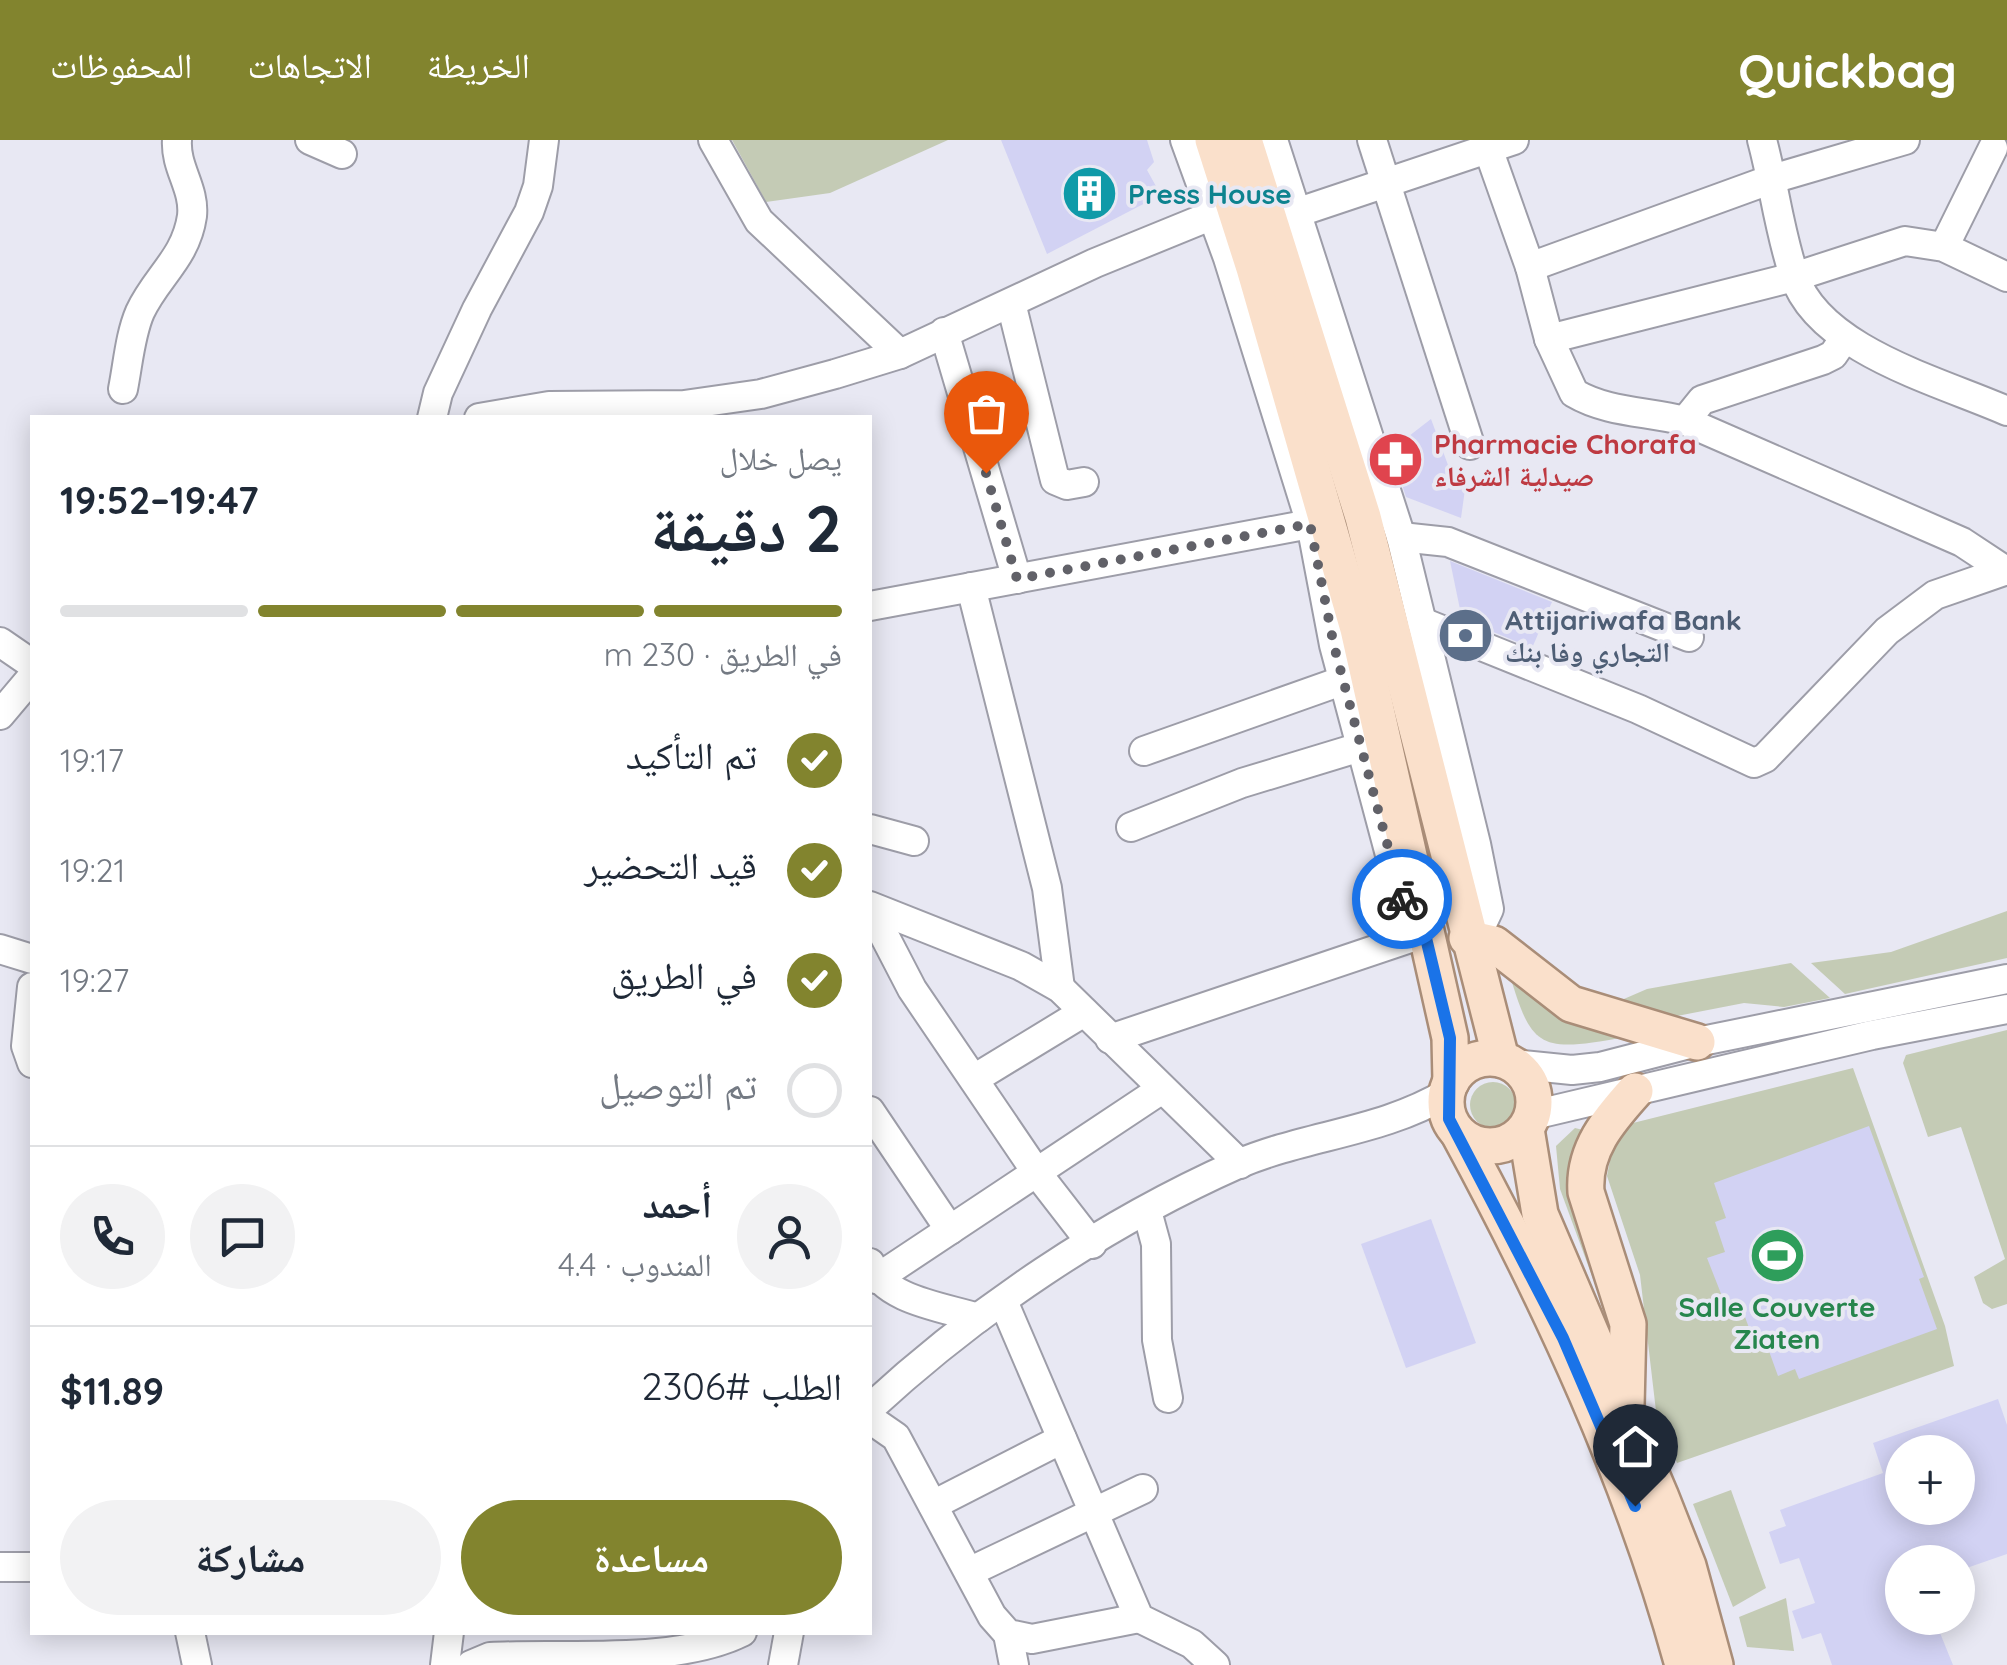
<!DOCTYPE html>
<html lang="ar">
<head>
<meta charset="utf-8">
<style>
	body { margin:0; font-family:Quicksand,"Noto Naskh Arabic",sans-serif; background:#f2f2f3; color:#1f2937; direction:rtl; height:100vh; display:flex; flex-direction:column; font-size:38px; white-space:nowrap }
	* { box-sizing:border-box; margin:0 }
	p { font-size:32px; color:#747a83 }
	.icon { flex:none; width:55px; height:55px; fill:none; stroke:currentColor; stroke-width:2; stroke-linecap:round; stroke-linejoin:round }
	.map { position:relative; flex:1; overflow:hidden; direction:ltr }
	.panel { position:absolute; left:30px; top:275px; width:842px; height:1220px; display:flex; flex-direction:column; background:#fff; border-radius:0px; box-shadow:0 5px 25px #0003; direction:rtl }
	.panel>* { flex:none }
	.fabs { position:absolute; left:1885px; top:1295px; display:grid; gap:20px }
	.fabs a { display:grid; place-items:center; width:90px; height:90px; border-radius:50%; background:#fff; box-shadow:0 5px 25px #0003; font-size:50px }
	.pin { position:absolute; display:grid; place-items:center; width:85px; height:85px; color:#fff; margin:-102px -42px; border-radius:50% 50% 50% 0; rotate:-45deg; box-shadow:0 0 10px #0007 }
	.pin .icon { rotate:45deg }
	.courier { position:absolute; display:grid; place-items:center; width:100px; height:100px; margin:-50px; border:8px solid #1a73e8; border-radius:50%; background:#fff; color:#222; box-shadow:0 2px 12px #0007 }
	.overview em { font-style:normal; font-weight:700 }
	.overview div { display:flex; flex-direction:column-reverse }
	.overview { display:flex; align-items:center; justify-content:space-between; height:170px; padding:0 30px }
	h1 { font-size:65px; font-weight:700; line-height:75px }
	.bar { display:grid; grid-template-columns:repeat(4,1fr); gap:15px 10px; align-content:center; height:120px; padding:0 30px }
	.bar i { height:12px; border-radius:8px; background:#e0e1e3 }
	.bar .active { background:#82842e }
	.bar p { grid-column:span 4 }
	.line { display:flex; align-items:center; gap:25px; padding:0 30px; border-top:2px solid #e0e1e3 }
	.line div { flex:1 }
	.round { display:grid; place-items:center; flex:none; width:105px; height:105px; border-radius:52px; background:#f2f2f3 }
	ol { padding:0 30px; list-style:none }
	li { display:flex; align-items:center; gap:30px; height:110px }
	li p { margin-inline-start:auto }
	li .icon { padding:10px; border-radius:50%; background:#82842e; color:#fff; stroke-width:4 }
	li:last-child { color:#747a83 }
	li i { width:55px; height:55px; border:5px solid #e0e1e3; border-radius:50% }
	.cta { display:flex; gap:20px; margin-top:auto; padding:20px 30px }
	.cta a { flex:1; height:115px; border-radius:60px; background:#82842e; color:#fff; font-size:40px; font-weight:700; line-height:115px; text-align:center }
	.cta a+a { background:#f2f2f3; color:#1f2937 }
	header { display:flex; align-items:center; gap:60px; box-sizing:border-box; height:140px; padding:0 50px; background:#82842e; color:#fff }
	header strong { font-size:48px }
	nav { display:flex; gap:55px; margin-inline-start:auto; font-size:35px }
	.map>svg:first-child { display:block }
	.green { fill:#c4cbb5 }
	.building { fill:#d2d2f3; fill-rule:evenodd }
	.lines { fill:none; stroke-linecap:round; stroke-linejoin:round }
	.minor-casing { stroke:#9d9da8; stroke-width:32 }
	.major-casing { stroke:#a98d78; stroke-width:40 }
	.minor { stroke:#fff; stroke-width:28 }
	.major { stroke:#fae0cb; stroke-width:35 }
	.done { stroke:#616168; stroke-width:10; stroke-dasharray:0 18 }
	.route { stroke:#1a73e8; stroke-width:12 }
	.labels { text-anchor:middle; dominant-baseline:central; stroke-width:8; stroke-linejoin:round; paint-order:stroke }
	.culture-label { font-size:28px; font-weight:bold; fill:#0d838f; stroke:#e8e8f3; text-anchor:start }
	.health-label { font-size:28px; font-weight:bold; fill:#be3a42; stroke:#e8e8f3; text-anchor:start }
	.service-label { font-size:28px; font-weight:bold; fill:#4e5e75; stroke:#e8e8f3; text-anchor:start }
	.leisure-label { font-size:28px; font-weight:bold; fill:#27864d; stroke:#e8e8f3 }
</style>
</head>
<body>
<header>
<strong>Quickbag</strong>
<nav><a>الخريطة</a><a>الاتجاهات</a><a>المحفوظات</a></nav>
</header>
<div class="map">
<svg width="2007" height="1525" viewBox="0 0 2007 1525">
	<rect width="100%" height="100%" fill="#e8e8f3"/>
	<!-- green -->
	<g class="green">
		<polygon points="732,0 948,0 830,53 766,62"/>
		<polygon points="2007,771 2007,818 1845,854 1811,823 1891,812"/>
		<path d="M1506,822L1625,897C1535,914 1531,908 1506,822Z"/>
		<polygon points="1791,823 1830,858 1784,867 1744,863 1677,876 1610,865 1647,849"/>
		<polygon points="2007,890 2007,1164 1992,1169 1983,1163 1974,1137 2005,1119 1961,987 1928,997 1903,923 1906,915"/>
		<polygon points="1853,928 1945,1186 1954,1226 1677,1323 1656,1271 1640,1135 1607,1036 1613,1005 1633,983"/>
		<circle cx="1493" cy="965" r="23"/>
		<polygon points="1575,988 1583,990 1610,1185 1560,1049 1556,1006"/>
		<polygon points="1731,1350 1766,1448 1733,1467 1693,1364"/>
		<polygon points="1786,1458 1794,1511 1747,1507 1739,1477"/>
	</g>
	<!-- building -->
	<g class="building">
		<polygon points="1001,0 1147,0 1154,22 1147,30 1157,48 1155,58 1047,114"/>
		<polygon points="1431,279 1448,325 1467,335 1461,378 1406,357 1391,310"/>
		<polygon points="1450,421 1552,462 1532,508 1462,479"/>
		<polygon points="1869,986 1924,1137 1919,1139 1937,1189 1799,1239 1795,1229 1778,1236 1765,1200 1755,1204 1742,1169 1729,1174 1707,1118 1725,1112 1715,1082 1726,1078 1714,1043"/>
		<polygon points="1431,1079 1476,1203 1406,1228 1361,1104"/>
		<path d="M1998,1259L2007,1285V1414L1958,1431V1422H1902V1478H1934L1953,1525H1832L1821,1493L1802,1499L1792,1471L1815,1463L1799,1418L1780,1424L1769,1392L1786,1386L1780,1370L1883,1333L1873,1303ZM1902,1312H1958V1368H1902Z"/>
	</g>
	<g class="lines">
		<defs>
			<g id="minor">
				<polyline points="310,0 342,14"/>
				<polyline points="713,0 759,81 900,214"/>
				<polyline points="1185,0 1228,118 1311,384 1334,505 1401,756"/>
				<polyline points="1273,0 1401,397 1476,704 1489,769 1481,786 1466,793"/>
				<polyline points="1372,0 1470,305"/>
				<path d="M1485,0L1530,127L1549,199L1574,253C1608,273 1647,271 1685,281L1962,402L2006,431"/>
				<path d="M1762,0C1774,44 1779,91 1794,135C1818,210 1939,241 2007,271"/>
				<polyline points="1299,72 1514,0"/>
				<polyline points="1944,107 1993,8"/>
				<polyline points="1530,127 1772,39 1905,0"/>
				<polyline points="1011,163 1055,340 1067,345 1084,342"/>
				<polyline points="944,192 1017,439"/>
				<polyline points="1549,199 1794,137 1905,101 1944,107 2007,137"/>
				<path d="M123,249C128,224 130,195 140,172C156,137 186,118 192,76C195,48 175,28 177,0"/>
				<polyline points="432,278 438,253 477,169 529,72 538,46 544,0"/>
				<polyline points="479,278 549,266 684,265 761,254 835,234 900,214 1095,123 1225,70"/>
				<polyline points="1685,281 1702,260 1823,220 1833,215 1844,199"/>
				<polyline points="1401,397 1448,402 1689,497"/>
				<polyline points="971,447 1047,748 1060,848"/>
				<polyline points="870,466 1326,381"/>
				<polyline points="1422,482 1638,569 1754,623 1765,618 1887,491 1935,455 2007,430"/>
				<polyline points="0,502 32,524"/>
				<polyline points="0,575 32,537"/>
				<polyline points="1144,611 1364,533"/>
				<polyline points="1131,687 1242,643 1377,602"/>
				<polyline points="870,689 914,701"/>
				<polyline points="870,766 1021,826 1060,848 1240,1024"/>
				<polyline points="870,768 912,849 1037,1033 1092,1104"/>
				<polyline points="0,809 32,819"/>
				<polyline points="32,847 26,906 32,923"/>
				<polyline points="1110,899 1425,793"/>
				<polyline points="1513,924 1572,930 1600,927 1697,902 2007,839"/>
				<polyline points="974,939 1084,872"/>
				<polyline points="870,971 950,1090"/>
				<polyline points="1533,975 1872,895 2007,869"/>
				<polyline points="1147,1071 1156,1104 1157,1200 1168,1258"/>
				<path d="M870,1123C883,1160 943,1167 978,1178"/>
				<polyline points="876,1139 1162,949"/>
				<polyline points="1003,1161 1139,1478 1192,1504 1215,1525"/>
				<path d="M870,1268C976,1170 1105,1083 1238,1024C1306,995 1383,992 1447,953"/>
				<polyline points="870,1279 896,1297 992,1476 1008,1494 1032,1499 1139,1478"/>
				<polyline points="933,1365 1062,1299"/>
				<polyline points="0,1427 32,1427"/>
				<polyline points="969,1432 1143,1349"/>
				<polyline points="190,1492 197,1525"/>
				<polyline points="1008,1494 1014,1525"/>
				<polyline points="445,1525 449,1492"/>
				<path d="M471,1525L490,1517C565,1513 676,1525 742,1492"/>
				<polyline points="783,1525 789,1492"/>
			</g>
			<g id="major">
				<polyline points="1213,0 1254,128 1358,489 1450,898 1451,942"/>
				<polyline points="1244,0 1363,377 1501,919"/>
				<polyline points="1467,798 1494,804 1571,864 1697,902"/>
				<circle cx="1490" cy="962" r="44"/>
				<polyline points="1526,989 1540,1074 1660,1355 1688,1426 1715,1525"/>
				<path d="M1459,994C1551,1164 1632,1338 1683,1525"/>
				<path d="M1626,1266L1628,1184L1586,1052C1583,1010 1608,981 1635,951"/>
			</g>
		</defs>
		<!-- minor casing -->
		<use href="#minor" class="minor-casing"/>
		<!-- major casing -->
		<use href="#major" class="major-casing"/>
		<!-- minor -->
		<use href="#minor" class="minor"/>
		<!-- major -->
		<use href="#major" class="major"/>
	</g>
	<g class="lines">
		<!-- done -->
		<polyline class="done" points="986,333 1017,439 1310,384 1334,506 1402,759"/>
		<!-- route -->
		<polyline class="route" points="1402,759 1412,798 1425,794 1450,898 1449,979 1563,1198 1635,1366"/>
	</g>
	<!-- icons -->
	<defs>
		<symbol id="building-disc" viewBox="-11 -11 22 22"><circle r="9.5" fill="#0f9aa8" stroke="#e8e8f3"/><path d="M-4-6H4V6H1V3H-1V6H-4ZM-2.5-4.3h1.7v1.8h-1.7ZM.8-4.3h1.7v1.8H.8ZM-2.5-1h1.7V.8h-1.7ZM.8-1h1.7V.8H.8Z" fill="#fff"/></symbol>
		<symbol id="pharmacy-disc" viewBox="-11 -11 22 22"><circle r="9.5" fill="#e0444e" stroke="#e8e8f3"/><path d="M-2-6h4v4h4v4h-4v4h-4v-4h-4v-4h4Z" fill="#fff"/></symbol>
		<symbol id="bank-disc" viewBox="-11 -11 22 22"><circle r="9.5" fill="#5c6f8a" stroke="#e8e8f3"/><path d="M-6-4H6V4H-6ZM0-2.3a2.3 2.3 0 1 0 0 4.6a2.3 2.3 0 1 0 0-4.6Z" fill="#fff"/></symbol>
		<symbol id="stadium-disc" viewBox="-11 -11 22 22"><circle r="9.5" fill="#2e9e5b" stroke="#e8e8f3"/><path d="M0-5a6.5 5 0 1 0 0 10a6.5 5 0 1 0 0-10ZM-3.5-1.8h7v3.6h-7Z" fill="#fff"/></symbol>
	</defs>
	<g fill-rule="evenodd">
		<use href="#building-disc" x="1058" y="22" width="63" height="63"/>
		<use href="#pharmacy-disc" x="1364" y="288" width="63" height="63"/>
		<use href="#bank-disc" x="1434" y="464" width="63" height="63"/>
		<use href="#stadium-disc" x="1746" y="1084" width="63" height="63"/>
	</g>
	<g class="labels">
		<!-- culture labels -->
		<g class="culture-label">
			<text x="1128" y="53">Press House</text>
		</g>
		<!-- health labels -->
		<g class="health-label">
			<text x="1434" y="303">Pharmacie Chorafa<tspan x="1434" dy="32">صيدلية الشرفاء</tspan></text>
		</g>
		<!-- service labels -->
		<g class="service-label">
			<text x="1505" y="479">Attijariwafa Bank<tspan x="1505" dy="32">التجاري وفا بنك</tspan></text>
		</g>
		<!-- leisure labels -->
		<g class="leisure-label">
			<text x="1777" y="1166">Salle Couverte<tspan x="1777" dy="32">Ziaten</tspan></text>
		</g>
	</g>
</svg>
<div class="fabs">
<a>+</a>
<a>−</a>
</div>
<div class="pin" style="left:986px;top:333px;background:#ea580c"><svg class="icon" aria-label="bag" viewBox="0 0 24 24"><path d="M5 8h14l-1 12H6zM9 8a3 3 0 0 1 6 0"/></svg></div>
<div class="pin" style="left:1635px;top:1366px;background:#1f2937"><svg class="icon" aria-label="home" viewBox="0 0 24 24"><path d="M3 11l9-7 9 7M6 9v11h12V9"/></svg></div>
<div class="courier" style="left:1402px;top:759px"><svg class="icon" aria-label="bike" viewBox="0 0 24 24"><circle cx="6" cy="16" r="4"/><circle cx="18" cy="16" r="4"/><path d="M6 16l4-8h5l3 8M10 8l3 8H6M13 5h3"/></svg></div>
<section class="panel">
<div class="overview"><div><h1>2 دقيقة</h1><p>يصل خلال</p></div><em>19:47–19:52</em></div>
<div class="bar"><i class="active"></i><i class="active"></i><i class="active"></i><i></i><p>في الطريق · 230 m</p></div>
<ol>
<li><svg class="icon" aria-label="check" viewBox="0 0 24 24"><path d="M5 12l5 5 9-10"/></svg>تم التأكيد<p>19:17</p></li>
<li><svg class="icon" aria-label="check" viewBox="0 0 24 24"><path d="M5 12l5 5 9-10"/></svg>قيد التحضير<p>19:21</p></li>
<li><svg class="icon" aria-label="check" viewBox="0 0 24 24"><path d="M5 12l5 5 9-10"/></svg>في الطريق<p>19:27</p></li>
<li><i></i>تم التوصيل</li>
</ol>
<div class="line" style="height:180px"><a class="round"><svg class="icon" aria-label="person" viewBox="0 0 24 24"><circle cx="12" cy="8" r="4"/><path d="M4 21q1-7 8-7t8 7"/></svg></a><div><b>أحمد</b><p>المندوب · 4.4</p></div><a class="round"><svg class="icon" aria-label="chat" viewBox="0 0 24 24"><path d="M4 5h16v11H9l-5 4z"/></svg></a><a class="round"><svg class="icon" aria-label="phone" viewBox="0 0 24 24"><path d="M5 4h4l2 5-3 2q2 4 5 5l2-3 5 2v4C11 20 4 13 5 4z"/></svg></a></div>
<div class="line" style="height:130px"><div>الطلب #2306</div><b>$11.89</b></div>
<div class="cta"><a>مساعدة</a><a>مشاركة</a></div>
</section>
</div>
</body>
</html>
